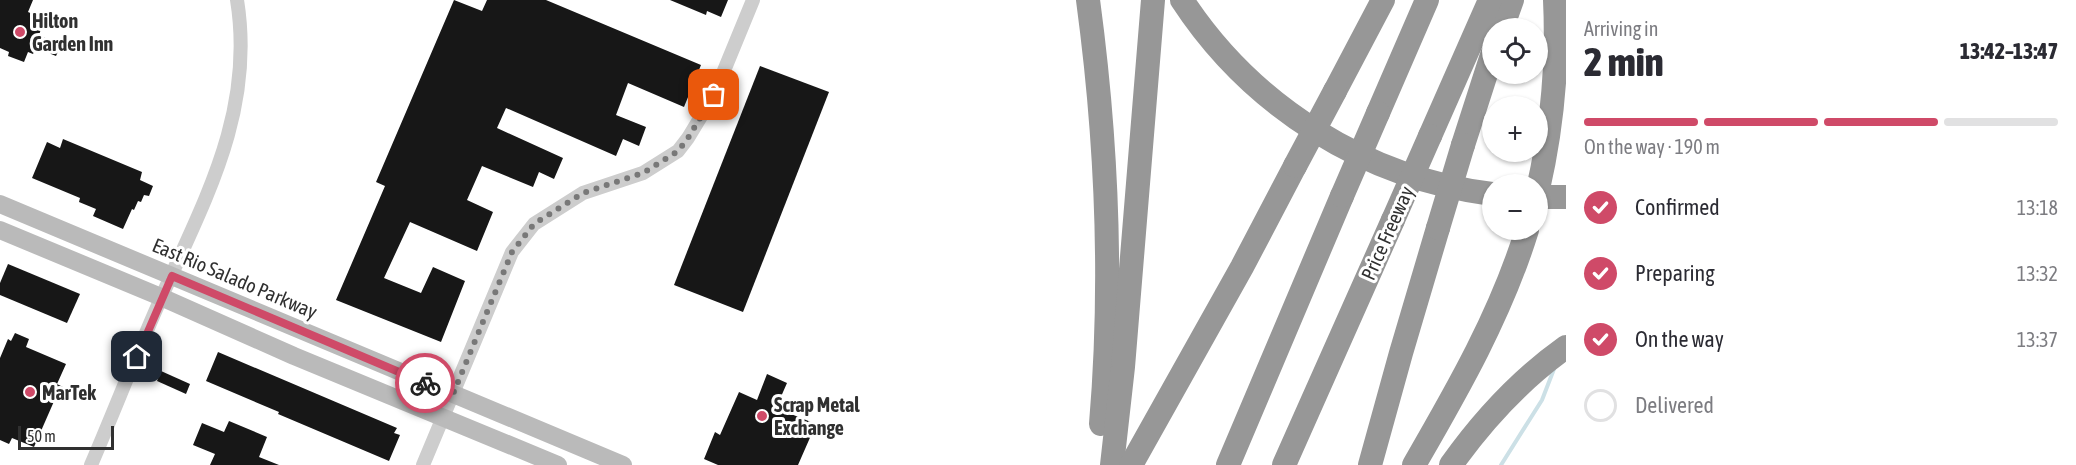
<!DOCTYPE html>
<html lang="en">
<head>
<meta charset="utf-8">
<style>
	body { margin:0; font-family:"Asap Condensed",sans-serif; background:#f7f7f7; color:#2b2b33; height:100vh; display:flex; flex-direction:column; font-size:22px; white-space:nowrap }
	* { box-sizing:border-box; margin:0 }
	p { font-size:20px; color:#7c7c81 }
	.icon { flex:none; width:33px; height:33px; fill:none; stroke:currentColor; stroke-width:2; stroke-linecap:round; stroke-linejoin:round }
	.map { position:relative; flex:1; overflow:hidden }
	.sheet { display:flex; flex-direction:column; background:#fff; width:510px }
	.sheet>* { flex:none }
	.controls { position:absolute; left:1482px; top:18px; display:grid; gap:12px }
	.controls a { display:grid; place-items:center; width:66px; height:66px; border-radius:50%; background:#fff; box-shadow:0 2px 4px #0004; font-size:30px }
	.scale { position:absolute; left:18px; bottom:15px; width:96px; box-sizing:border-box; padding-left:6px; border:3px solid #303030; border-top:0; font-size:16px; line-height:21px; white-space:nowrap; color:#303030; -webkit-text-stroke:4px #fff; paint-order:stroke }
	.pin { position:absolute; display:grid; place-items:center; width:51px; height:51px; color:#fff; margin:-26px; border-radius:12px; box-shadow:0 3px 9px #0006 }
	.courier { position:absolute; display:grid; place-items:center; width:60px; height:60px; margin:-30px; border:4px solid #cf4a68; border-radius:50%; background:#fff; color:#222; box-shadow:0 2px 8px #0007 }
	.summary em { font-style:normal; font-weight:800 }
	.summary div { display:flex; flex-direction:column-reverse }
	.summary { display:flex; align-items:center; justify-content:space-between; height:102px; padding:0 18px }
	h1 { font-size:39px; font-weight:800; line-height:45px }
	.bar { display:grid; grid-template-columns:repeat(4,1fr); gap:9px 6px; align-content:center; height:72px; padding:0 18px }
	.bar i { height:8px; border-radius:4px; background:#e1e1e2 }
	.bar .selected { background:#cf4a68 }
	.bar p { grid-column:span 4 }
	ol { padding:0 18px; list-style:none }
	li { display:flex; align-items:center; gap:18px; height:66px }
	li p { margin-inline-start:auto }
	li .icon { padding:6px; border-radius:50%; background:#cf4a68; color:#fff; stroke-width:4 }
	li:last-child { color:#7c7c81 }
	li i { width:33px; height:33px; border:3px solid #e1e1e2; border-radius:50% }
	main { display:flex; flex:1; min-height:0 }
	.map>svg:first-child { display:block }
	.lines { fill:none; stroke-linecap:round; stroke-linejoin:round }
	.stream { stroke:#cce0e6; stroke-width:4 }
	.building { fill:#171717 }
	.street { stroke:#cdcdcd; stroke-width:14 }
	.secondary { stroke:#bababa; stroke-width:18 }
	.highway { stroke:#979797; stroke-width:24 }
	.highway-bridge { stroke:#979797; stroke-width:24 }
	.done { stroke:#787878; stroke-width:6; stroke-dasharray:0 10.8 }
	.route { stroke:#cf4a68; stroke-width:8 }
	.poi-dot { fill:#cf4a68; stroke:#fff; stroke-width:2 }
	.labels { text-anchor:middle; dominant-baseline:central; stroke-width:6; stroke-linejoin:round; paint-order:stroke }
	.poi-label { font-size:20px; font-weight:bold; fill:#303030; stroke:#fff; text-anchor:start }
	.street-label { font-size:20px; fill:#303030; stroke:#fff }
</style>
</head>
<body>
<main>
<div class="map">
<svg width="1566" height="465" viewBox="0 0 1566 465">
	<rect width="100%" height="100%" fill="#fff"/>
	<g class="lines">
		<!-- stream -->
		<polyline class="stream" points="1501,465 1542,400 1554,369"/>
	</g>
	<!-- building -->
	<g class="building">
		<polygon points="0,0 33,0 28,12 42,18 38,27 41,29 39,35 61,45 56,56 36,48 33,54 28,52 24,62 8,56 9,52 0,48"/>
		<polygon points="454,0 482,11 487,0 546,0 701,65 684,107 628,83 616,115 646,127 639,146 623,139 616,156 506,108 497,128 563,158 554,179 539,172 533,187 482,166 467,200 493,212 477,251 410,222 384,278 421,293 433,267 465,281 441,342 336,300 385,186 376,182"/>
		<polygon points="670,0 728,0 721,17 707,11 706,15"/>
		<polygon points="760,66 829,92 743,312 674,285"/>
		<polygon points="63,139 142,172 140,180 153,186 149,196 144,195 141,202 138,201 134,210 132,209 123,229 93,216 96,209 79,202 80,198 32,178 47,142 60,148"/>
		<polygon points="8,264 80,294 67,323 0,295 0,283"/>
		<polygon points="15,333 29,339 26,347 66,364 57,384 63,387 57,400 55,399 34,447 12,438 9,444 0,440 0,358 8,339 11,341"/>
		<polygon points="218,352 397,428 394,433 400,435 389,461 278,414 279,412 206,381"/>
		<polygon points="161,371 190,384 186,394 157,381"/>
		<polygon points="767,374 787,383 776,408 816,424 798,465 718,465 704,459 715,432 720,435 739,392 757,400"/>
		<polygon points="229,421 267,437 259,457 279,465 210,465 215,454 193,445 202,423 224,432"/>
	</g>
	<g class="lines">
		<!-- street -->
		<g class="street">
			<path d="M91,465C115,409 137,352 162,296C205,199 255,111 237,0"/>
			<polyline points="423,465 512,252 534,224 583,193 643,173 678,151 688,138 714,95 753,0"/>
		</g>
		<!-- secondary -->
		<g class="secondary">
			<polyline points="0,204 623,465"/>
			<polyline points="0,230 161,297 294,356 558,465"/>
		</g>
		<!-- highway -->
		<g class="highway">
			<path d="M1088,0C1107,141 1113,282 1101,424"/>
			<path d="M1182,0C1252,107 1366,178 1492,194"/>
			<polyline points="1502,28 1512,0"/>
			<polyline points="1335,91 1383,0"/>
			<polyline points="1378,113 1427,0"/>
			<polyline points="1430,136 1490,0"/>
			<polyline points="1463,145 1492,55"/>
			<path d="M1538,189C1552,128 1558,63 1555,0"/>
			<polyline points="1538,197 1566,197"/>
			<polyline points="1112,465 1123,367 1153,0"/>
			<polyline points="1131,465 1242,267 1295,166"/>
			<polyline points="1228,465 1342,196"/>
			<polyline points="1284,465 1393,220"/>
			<polyline points="1370,465 1401,353 1438,228"/>
			<path d="M1414,465C1458,389 1501,314 1527,230"/>
			<path d="M1451,465C1483,420 1521,379 1566,347"/>
		</g>
		<!-- highway-bridge -->
		<g class="highway-bridge">
			<polyline points="1295,166 1335,91"/>
			<polyline points="1342,196 1378,113"/>
			<polyline points="1393,220 1430,136"/>
			<polyline points="1438,228 1463,145"/>
		</g>
	</g>
	<g class="lines">
		<!-- done -->
		<polyline class="done" points="425,383 453,394 512,252 534,224 583,193 643,173 678,151 688,138 714,95"/>
		<!-- route -->
		<polyline class="route" points="137,357 172,276 425,383"/>
	</g>
	<!-- markers -->
	<g class="poi-dot">
		<circle cx="20" cy="32" r="6"/>
		<circle cx="30" cy="392" r="6"/>
		<circle cx="762" cy="416" r="6"/>
	</g>
	<g class="labels">
		<!-- poi labels -->
		<g class="poi-label">
			<text x="32" y="20">Hilton<tspan x="32" dy="23">Garden Inn</tspan></text>
			<text x="42" y="392">MarTek</text>
			<text x="774" y="404">Scrap Metal<tspan x="774" dy="23">Exchange</tspan></text>
		</g>
		<!-- street labels -->
		<g class="street-label">
			<text transform="translate(1387 233) rotate(-66)">Price Freeway</text>
			<text transform="translate(235 278) rotate(23)">East Rio Salado Parkway</text>
		</g>
	</g>
</svg>
<div class="controls">
<a><svg class="icon" aria-label="locate" viewBox="0 0 24 24"><circle cx="12" cy="12" r="6"/><path d="M12 2v4M12 18v4M2 12h4M18 12h4"/></svg></a>
<a>+</a>
<a>−</a>
</div>
<div class="scale">50 m</div>
<div class="pin" style="left:714px;top:95px;background:#ea580c"><svg class="icon" aria-label="bag" viewBox="0 0 24 24"><path d="M5 8h14l-1 12H6zM9 8a3 3 0 0 1 6 0"/></svg></div>
<div class="pin" style="left:137px;top:357px;background:#1f2937"><svg class="icon" aria-label="home" viewBox="0 0 24 24"><path d="M3 11l9-7 9 7M6 9v11h12V9"/></svg></div>
<div class="courier" style="left:425px;top:383px"><svg class="icon" aria-label="bike" viewBox="0 0 24 24"><circle cx="6" cy="16" r="4"/><circle cx="18" cy="16" r="4"/><path d="M6 16l4-8h5l3 8M10 8l3 8H6M13 5h3"/></svg></div>
</div>
<section class="sheet">
<div class="summary"><div><h1>2 min</h1><p>Arriving in</p></div><em>13:42–13:47</em></div>
<div class="bar"><i class="selected"></i><i class="selected"></i><i class="selected"></i><i></i><p>On the way · 190 m</p></div>
<ol>
<li><svg class="icon" aria-label="check" viewBox="0 0 24 24"><path d="M5 12l5 5 9-10"/></svg>Confirmed<p>13:18</p></li>
<li><svg class="icon" aria-label="check" viewBox="0 0 24 24"><path d="M5 12l5 5 9-10"/></svg>Preparing<p>13:32</p></li>
<li><svg class="icon" aria-label="check" viewBox="0 0 24 24"><path d="M5 12l5 5 9-10"/></svg>On the way<p>13:37</p></li>
<li><i></i>Delivered</li>
</ol>
</section>
</main>
</body>
</html>
